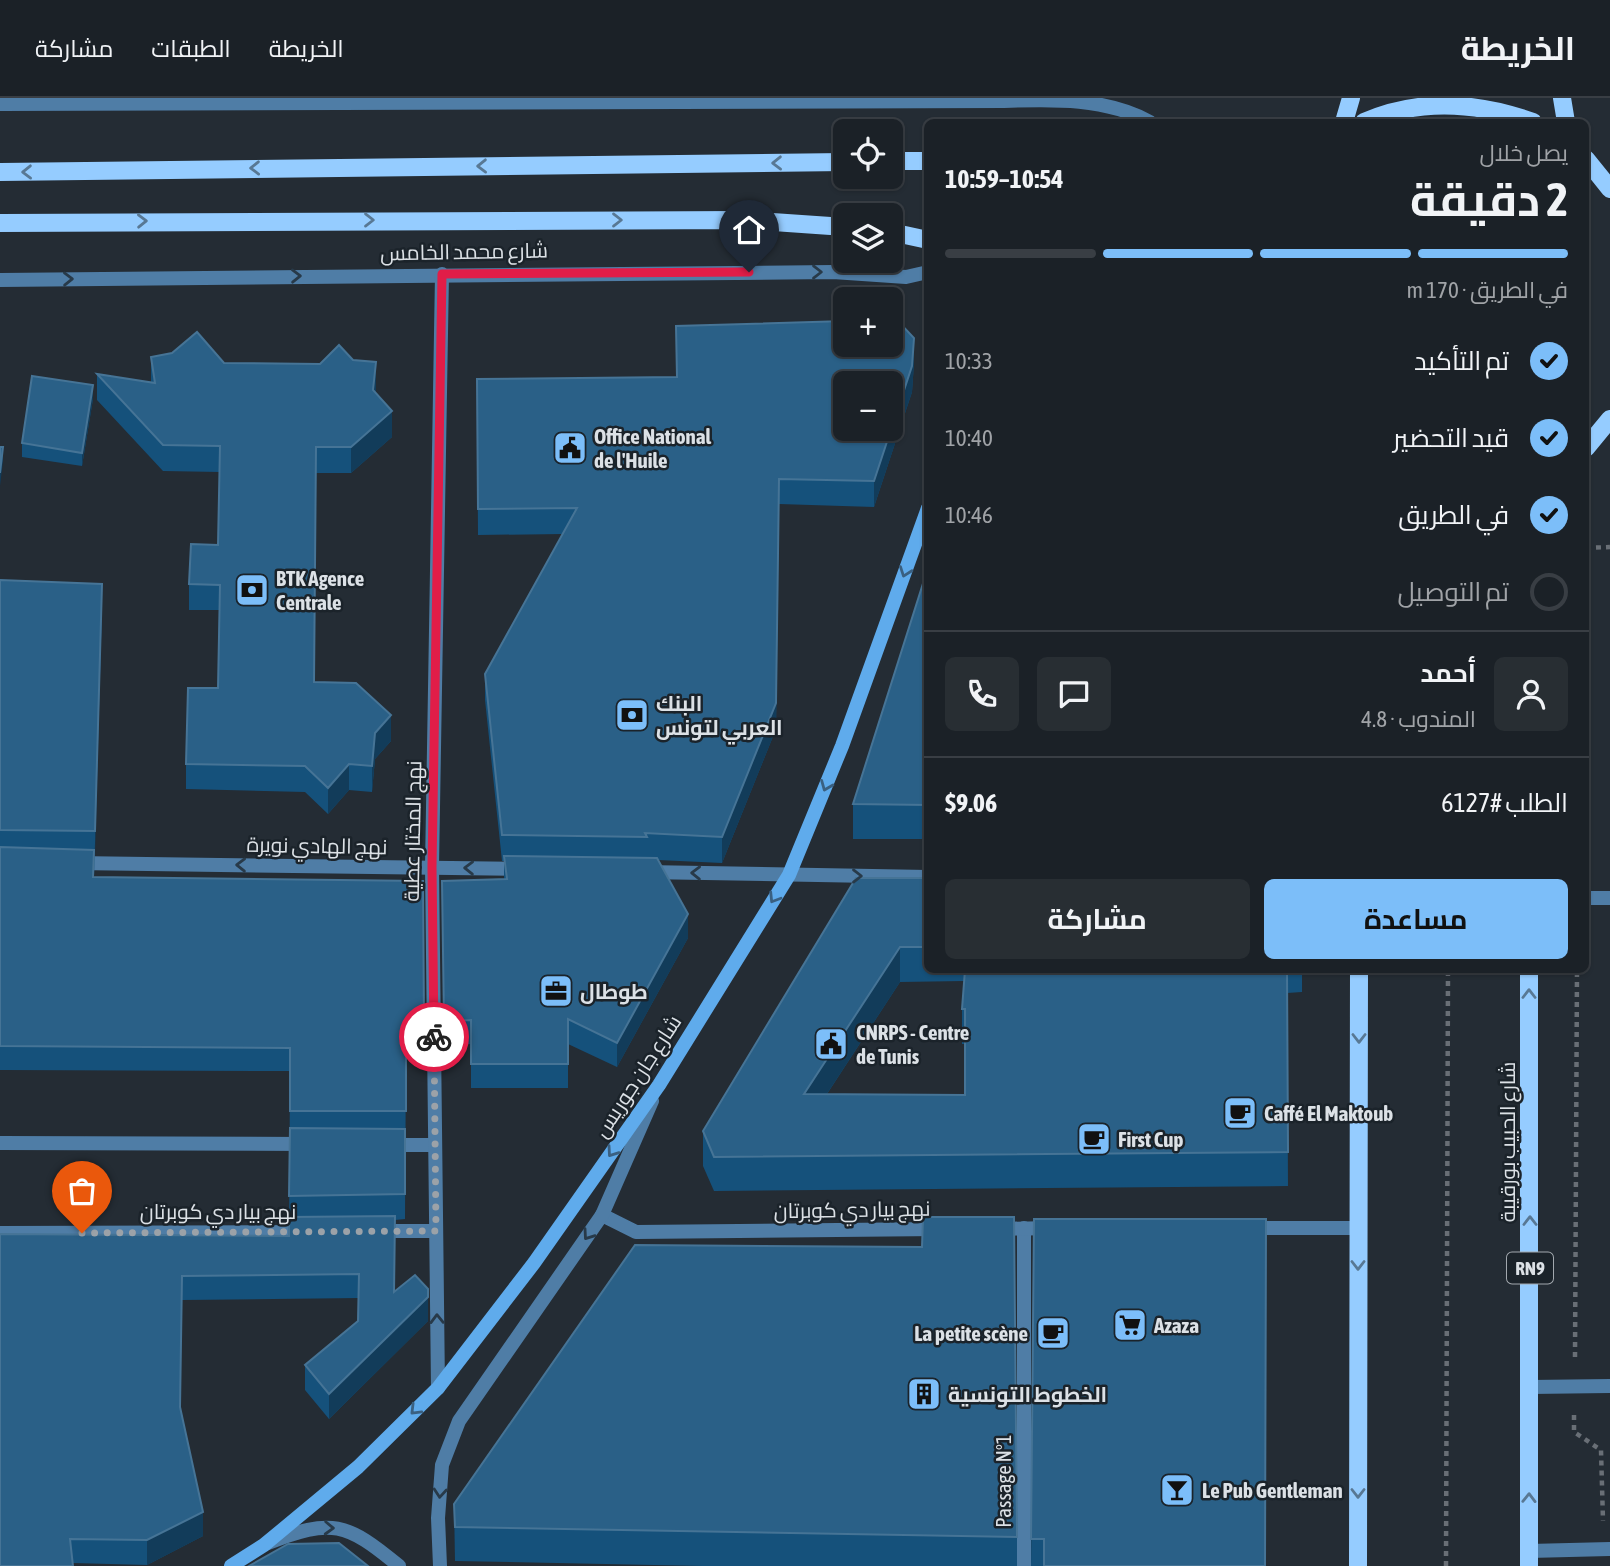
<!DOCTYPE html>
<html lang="ar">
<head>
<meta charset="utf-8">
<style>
	body { margin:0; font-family:"Asap Condensed",Cairo,sans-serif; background:#282e33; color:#f1f3f6; direction:rtl; height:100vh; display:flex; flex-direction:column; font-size:26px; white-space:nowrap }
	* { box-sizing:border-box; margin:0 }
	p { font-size:23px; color:#a0a3a7 }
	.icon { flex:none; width:38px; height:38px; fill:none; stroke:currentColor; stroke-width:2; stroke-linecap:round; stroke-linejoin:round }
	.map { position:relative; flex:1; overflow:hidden; direction:ltr }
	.side { position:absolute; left:924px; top:21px; width:665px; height:854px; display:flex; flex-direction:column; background:#1b2127; border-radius:10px; box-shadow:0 2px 5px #0004,0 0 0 2px #393e44; direction:rtl }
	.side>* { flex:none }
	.controls { position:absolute; left:833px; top:21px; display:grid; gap:14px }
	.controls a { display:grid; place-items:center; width:70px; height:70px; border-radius:10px; background:#1b2127; box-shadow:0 2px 5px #0004,0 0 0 2px #393e44; font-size:35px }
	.pin { position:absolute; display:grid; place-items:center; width:60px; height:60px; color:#fff; margin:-72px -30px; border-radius:50% 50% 50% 0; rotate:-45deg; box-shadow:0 0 7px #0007 }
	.pin .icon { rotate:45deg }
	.courier { position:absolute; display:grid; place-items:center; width:70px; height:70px; margin:-35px; border:5px solid #e11d48; border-radius:50%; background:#fff; color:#222; box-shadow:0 2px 9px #0007 }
	.summary em { font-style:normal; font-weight:700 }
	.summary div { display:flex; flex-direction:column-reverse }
	.summary { display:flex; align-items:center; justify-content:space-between; height:119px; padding:0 21px }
	h1 { font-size:46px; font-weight:700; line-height:52px }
	.bar { display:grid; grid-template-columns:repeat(4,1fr); gap:10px 7px; align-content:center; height:84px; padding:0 21px }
	.bar i { height:9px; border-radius:5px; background:#393e44 }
	.bar .selected { background:#7cbef9 }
	.bar p { grid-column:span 4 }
	.line { display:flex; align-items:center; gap:18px; padding:0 21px; border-top:2px solid #393e44 }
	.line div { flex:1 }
	.round { display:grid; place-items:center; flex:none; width:74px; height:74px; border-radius:10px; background:#282e33 }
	ol { padding:0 21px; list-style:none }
	li { display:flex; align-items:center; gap:21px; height:77px }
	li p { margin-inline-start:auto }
	li .icon { padding:7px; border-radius:50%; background:#7cbef9; color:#111; stroke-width:4 }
	li:last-child { color:#a0a3a7 }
	li i { width:38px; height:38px; border:4px solid #393e44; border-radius:50% }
	.button { display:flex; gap:14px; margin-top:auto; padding:14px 21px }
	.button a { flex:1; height:80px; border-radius:10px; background:#7cbef9; color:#111; font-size:28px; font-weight:700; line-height:80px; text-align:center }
	.button a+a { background:#282e33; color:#f1f3f6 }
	header { display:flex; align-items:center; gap:42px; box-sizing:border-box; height:98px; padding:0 35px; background:#1b2127; border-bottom:2px solid #393e44 }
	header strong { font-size:33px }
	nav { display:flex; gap:38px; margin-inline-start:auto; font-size:24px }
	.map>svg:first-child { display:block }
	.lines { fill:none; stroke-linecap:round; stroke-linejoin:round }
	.path { stroke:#696f76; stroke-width:4.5; stroke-dasharray:5 5; stroke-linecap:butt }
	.service { stroke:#4f7da6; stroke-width:14 }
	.pedestrian { stroke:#4f7da6; stroke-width:14 }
	.minor { stroke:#4f7da6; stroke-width:14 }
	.secondary { stroke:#5fabec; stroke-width:14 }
	.primary { stroke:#95ccff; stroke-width:18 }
	.wall { fill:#15517b; fill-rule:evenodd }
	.shaded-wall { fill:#123c5a }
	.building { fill:#2a6087; stroke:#467496; stroke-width:2; fill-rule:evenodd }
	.oneway { stroke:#587894 }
	.oneway2 { stroke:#283a49 }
	.oneway3 { stroke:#3a6081 }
	.done { stroke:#9ca2a8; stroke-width:7; stroke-dasharray:0 12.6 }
	.route { stroke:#e11d48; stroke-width:9 }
	.labels { text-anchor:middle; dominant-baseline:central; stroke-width:5; stroke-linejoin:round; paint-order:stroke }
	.shield { fill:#1b232a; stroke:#a2a8ae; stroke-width:2 }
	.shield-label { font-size:19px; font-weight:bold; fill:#dce1e6 }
	.street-label { font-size:21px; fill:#dce1e6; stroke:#1b232a }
	.poi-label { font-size:21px; font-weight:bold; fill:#dce1e6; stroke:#1b232a; text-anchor:start }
</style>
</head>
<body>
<header>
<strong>الخريطة</strong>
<nav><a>الخريطة</a><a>الطبقات</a><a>مشاركة</a></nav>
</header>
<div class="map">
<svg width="1610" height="1468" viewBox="0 0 1610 1468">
	<rect width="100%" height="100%" fill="#242c34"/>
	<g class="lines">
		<!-- path -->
		<g class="path">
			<polyline points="1586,450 1610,449"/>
			<polyline points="1575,1259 1577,872"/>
			<polyline points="1574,1317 1574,1334 1601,1352 1603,1423"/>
			<polyline points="1446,1468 1448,872"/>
		</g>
		<!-- service -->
		<g class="service">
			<polyline points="0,1045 307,1046"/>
			<polyline points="386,1047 435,1047"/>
		</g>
		<!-- pedestrian -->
		<g class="pedestrian">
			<polyline points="602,1117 636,1134 939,1131"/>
			<polyline points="1024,1130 1024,1468"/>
			<polyline points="1247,1130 1358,1130"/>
			<polyline points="998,1131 1051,1130"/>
			<polyline points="1529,1453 1610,1451"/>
		</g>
		<!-- minor -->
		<g class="minor">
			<path d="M0,6L1004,3C1053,1 1107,0 1150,24"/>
			<polyline points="0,182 833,174 906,179 928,174"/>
			<polyline points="75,765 524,771"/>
			<polyline points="645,774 928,779"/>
			<polyline points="1586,800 1610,800"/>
			<polyline points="376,1133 436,1133"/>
			<polyline points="0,1135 307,1134"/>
			<polyline points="1530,1289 1610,1288"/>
			<polyline points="438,1290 432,769 442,176"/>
			<path d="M268,1445C332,1420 346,1424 399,1468"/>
			<polyline points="440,1468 438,1420 442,1367 459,1323 602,1117 652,1003"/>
		</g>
		<!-- secondary -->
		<polyline class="secondary" points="231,1468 264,1447 358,1369 438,1290 534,1165 659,987 789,777 842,648 928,410"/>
		<!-- primary -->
		<g class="primary">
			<polyline points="1562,0 1566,24"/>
			<polyline points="1344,24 1351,0"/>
			<path d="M1364,24C1419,0 1477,4 1533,24"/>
			<polyline points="1586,61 1610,91"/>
			<polyline points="891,63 928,63"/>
			<polyline points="0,74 845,64"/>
			<polyline points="0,125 743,122 845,129"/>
			<polyline points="891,134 928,142"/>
			<polyline points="1586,350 1610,321"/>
			<polyline points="1358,1468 1359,872"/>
			<polyline points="1529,1468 1529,872"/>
		</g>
	</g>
	<!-- wall -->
	<g class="wall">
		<polygon points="151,259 224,265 376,290 375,295 392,339 351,375 316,375 314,584 391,643 375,661 372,694 349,692 328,716 305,694 186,691 186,666 218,590 219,512 189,512 189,486 218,447 220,374 163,373 97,302 97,276 151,285"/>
		<polygon points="914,265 912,294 874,409 779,406 776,631 722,765 658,762 688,840 617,969 568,946 568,990 471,990 471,946 444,947 442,783 504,781 504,763 502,763 485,602 485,576 563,436 478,437 477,281 677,279"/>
		<polygon points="93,301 82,368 22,359 22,345"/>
		<polygon points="928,476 928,741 853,741 853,706"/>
		<polygon points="0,482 102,509 94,779 423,783 424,948 406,949 405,1121 395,1122 394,1194 428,1223 329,1321 305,1292 305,1267 358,1223 359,1200 182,1202 180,1310 203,1438 147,1467 73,1465 0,1136 289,1138 290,973 0,972"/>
		<path d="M928,780V872H1302V894L1287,895L1288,1088L714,1093L703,1068V1033ZM964,883L962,911V946H965V997L827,996L900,884Z"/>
		<polygon points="1034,1121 1265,1468 1031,1468"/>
		<polygon points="454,1406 1017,1439 1017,1468 702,1468 455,1463"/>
	</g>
	<!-- shaded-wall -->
	<g class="shaded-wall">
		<polygon points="914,240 914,265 912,294 874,409 874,383"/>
		<polygon points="376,264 376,290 373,318 373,292"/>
		<polygon points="93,287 93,301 82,368 82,355"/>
		<polygon points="392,313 392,339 351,375 351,349"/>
		<polygon points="3,349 3,363 0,388 0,375"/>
		<polygon points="779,406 776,631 722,765 722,739"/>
		<polygon points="102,486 102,509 95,757 95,733"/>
		<polygon points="391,617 391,643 375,661 372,694 372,668 375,635"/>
		<polygon points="349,666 349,692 328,716 328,690"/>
		<polygon points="688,816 688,840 617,969 617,945"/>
		<polygon points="900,849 900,884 804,1031 804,996"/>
		<polygon points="428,1199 428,1223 329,1321 329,1296"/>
		<polygon points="203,1414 203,1438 147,1467 147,1442"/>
	</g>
	<!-- building -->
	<g class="building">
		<path d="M891,222H897L914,240L912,268L874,383L779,381L776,605L722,739L645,735L647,739L502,737L485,576L577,410L478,411L477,281L677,279L676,228L845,223V247H891ZM845,285H891V331H845Z"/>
		<polygon points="197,234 224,265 320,266 339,247 353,262 376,264 373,292 392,313 351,349 316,349 314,584 356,585 391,617 375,635 372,668 349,666 328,690 305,668 186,666 188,590 218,590 220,487 189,486 191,446 218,447 220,348 163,347 97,276 155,285 151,259 172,255"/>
		<polygon points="32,278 93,287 82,355 22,345"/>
		<polygon points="0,349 3,349 0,375"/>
		<polygon points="926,476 928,476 928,707 853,706"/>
		<polygon points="0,482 102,486 95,733 0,732"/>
		<polygon points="0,749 94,752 93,779 423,783 424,924 406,925 406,1013 290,1013 290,950 0,948"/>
		<polygon points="504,758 657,760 688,816 617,945 568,921 568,966 471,966 471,922 444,923 442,783 507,781"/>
		<polygon points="856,780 928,780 928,849 900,849 804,996 965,997 965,911 962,911 965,872 1287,872 1288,1054 714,1059 703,1033"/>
		<polygon points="290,1030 405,1031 405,1096 289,1098"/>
		<polygon points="395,1118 394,1194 415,1177 428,1191 428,1199 329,1296 305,1267 358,1223 359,1176 182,1178 180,1309 203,1414 147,1442 70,1441 73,1468 0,1468 0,1136 289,1138 289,1119"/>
		<polygon points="923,1119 1014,1119 1017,1439 455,1429 454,1406 635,1147 922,1149"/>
		<polygon points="1034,1121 1266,1121 1265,1468 1044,1468 1044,1441 1031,1441"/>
		<polygon points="339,1445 368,1468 249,1468 288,1446"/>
	</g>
	<!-- one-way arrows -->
	<defs><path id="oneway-chevron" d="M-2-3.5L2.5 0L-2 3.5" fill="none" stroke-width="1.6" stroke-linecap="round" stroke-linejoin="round" transform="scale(1.75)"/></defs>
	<g class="oneway">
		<use href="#oneway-chevron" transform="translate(777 65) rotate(179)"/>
		<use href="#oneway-chevron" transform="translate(482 68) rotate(179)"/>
		<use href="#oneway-chevron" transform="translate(255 70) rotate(179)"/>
		<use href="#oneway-chevron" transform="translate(27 74) rotate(179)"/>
		<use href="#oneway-chevron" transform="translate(369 122)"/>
		<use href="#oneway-chevron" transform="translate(617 122)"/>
		<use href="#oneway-chevron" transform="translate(142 123) rotate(-1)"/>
		<use href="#oneway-chevron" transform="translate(1529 896) rotate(-90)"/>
		<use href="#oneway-chevron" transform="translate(1359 940) rotate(90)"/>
		<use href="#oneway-chevron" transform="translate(1530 1123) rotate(-90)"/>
		<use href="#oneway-chevron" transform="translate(1358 1167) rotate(90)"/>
		<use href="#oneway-chevron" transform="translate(1358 1395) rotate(90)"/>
		<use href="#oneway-chevron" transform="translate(1529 1400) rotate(-89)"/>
	</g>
	<g class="oneway2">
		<use href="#oneway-chevron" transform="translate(817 174)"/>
		<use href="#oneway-chevron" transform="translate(296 178) rotate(-1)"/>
		<use href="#oneway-chevron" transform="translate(68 181) rotate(-1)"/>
		<use href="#oneway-chevron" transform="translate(241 767) rotate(-179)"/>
		<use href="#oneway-chevron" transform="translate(469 770) rotate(-179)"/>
		<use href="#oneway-chevron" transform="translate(696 775) rotate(-179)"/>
		<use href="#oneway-chevron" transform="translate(857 778)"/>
		<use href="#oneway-chevron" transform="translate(588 1137) rotate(125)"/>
		<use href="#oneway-chevron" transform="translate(437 1221) rotate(-91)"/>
		<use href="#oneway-chevron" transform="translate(440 1395) rotate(95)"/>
		<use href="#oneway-chevron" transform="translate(329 1430) rotate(2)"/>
	</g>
	<g class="oneway3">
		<use href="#oneway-chevron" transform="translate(905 474) rotate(110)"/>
		<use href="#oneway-chevron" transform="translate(826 688) rotate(112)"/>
		<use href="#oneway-chevron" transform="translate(774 800) rotate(122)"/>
		<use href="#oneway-chevron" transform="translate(612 1054) rotate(125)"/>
		<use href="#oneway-chevron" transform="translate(415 1312) rotate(135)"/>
	</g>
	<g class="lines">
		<!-- done -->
		<polyline class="done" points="82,1135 436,1133 434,939"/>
		<!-- route -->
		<polyline class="route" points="434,939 432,769 442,176 749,174"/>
	</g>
	<!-- icons -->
	<defs>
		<symbol id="civic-square" viewBox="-11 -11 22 22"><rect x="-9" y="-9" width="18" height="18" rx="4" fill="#7cbef9" stroke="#1b232a"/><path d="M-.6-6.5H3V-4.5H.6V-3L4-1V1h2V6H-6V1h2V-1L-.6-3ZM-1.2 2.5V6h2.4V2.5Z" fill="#111"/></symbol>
		<symbol id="bank-square" viewBox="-11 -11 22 22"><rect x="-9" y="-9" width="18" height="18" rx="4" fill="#7cbef9" stroke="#1b232a"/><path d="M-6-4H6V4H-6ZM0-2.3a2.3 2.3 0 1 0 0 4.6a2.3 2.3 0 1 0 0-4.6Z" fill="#111"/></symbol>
		<symbol id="office-square" viewBox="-11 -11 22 22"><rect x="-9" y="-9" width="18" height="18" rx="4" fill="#7cbef9" stroke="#1b232a"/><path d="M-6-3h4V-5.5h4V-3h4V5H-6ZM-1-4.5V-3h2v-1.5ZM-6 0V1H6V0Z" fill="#111"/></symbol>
		<symbol id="cafe-square" viewBox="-11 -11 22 22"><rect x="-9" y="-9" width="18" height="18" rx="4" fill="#7cbef9" stroke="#1b232a"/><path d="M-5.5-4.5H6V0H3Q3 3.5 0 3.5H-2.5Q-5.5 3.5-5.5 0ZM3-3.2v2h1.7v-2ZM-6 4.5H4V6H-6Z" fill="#111"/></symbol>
		<symbol id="supermarket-square" viewBox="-11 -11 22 22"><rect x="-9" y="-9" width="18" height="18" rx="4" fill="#7cbef9" stroke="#1b232a"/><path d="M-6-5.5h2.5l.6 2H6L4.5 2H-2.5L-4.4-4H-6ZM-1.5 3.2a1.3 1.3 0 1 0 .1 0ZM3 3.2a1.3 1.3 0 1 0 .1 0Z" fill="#111"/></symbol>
		<symbol id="building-square" viewBox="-11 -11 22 22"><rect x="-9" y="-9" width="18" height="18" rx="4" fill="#7cbef9" stroke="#1b232a"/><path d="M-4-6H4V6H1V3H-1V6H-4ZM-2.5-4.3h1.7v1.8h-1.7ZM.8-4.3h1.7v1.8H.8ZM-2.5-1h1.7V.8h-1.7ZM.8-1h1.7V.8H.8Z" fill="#111"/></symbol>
		<symbol id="bar-square" viewBox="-11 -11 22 22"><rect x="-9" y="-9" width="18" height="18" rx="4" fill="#7cbef9" stroke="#1b232a"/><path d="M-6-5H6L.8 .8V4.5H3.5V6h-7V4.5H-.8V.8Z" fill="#111"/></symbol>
	</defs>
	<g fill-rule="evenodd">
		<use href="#civic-square" x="551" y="331" width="38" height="38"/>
		<use href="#bank-square" x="233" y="473" width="38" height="38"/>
		<use href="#bank-square" x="613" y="598" width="38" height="38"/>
		<use href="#office-square" x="537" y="874" width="38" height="38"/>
		<use href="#civic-square" x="812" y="927" width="38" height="38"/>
		<use href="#cafe-square" x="1221" y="996" width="38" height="38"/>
		<use href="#cafe-square" x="1075" y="1022" width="38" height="38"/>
		<use href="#supermarket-square" x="1111" y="1208" width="38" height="38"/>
		<use href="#cafe-square" x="1034" y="1216" width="38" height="38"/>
		<use href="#building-square" x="905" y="1277" width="38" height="38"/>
		<use href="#bar-square" x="1158" y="1373" width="38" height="38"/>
	</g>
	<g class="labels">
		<!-- shield labels -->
		<rect class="shield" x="1507" y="1154.5" width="46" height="31" rx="5"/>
		<g class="shield-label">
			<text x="1530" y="1170">RN9</text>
		</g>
		<!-- street labels -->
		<g class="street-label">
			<text transform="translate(464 153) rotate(-1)">شارع محمد الخامس</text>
			<text transform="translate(412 733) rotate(-89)">نهج المختار عطية</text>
			<text transform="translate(317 747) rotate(1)">نهج الهادي نويرة</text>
			<text transform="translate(637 978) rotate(-57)">شارع جان جوريس</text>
			<text transform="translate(1507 1044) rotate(-90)">شارع الحبيب بورقيبة</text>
			<text transform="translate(852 1111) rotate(-1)">نهج بيار دي كوبرتان</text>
			<text x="218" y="1113">نهج بيار دي كوبرتان</text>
			<text transform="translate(1003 1383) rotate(-90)">Passage N°1</text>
		</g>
		<!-- poi labels -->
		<g class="poi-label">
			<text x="594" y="338">Office National<tspan x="594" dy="24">de l'Huile</tspan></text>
			<text x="276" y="480">BTK Agence<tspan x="276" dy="24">Centrale</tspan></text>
			<text x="656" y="605">البنك<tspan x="656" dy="24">العربي لتونس</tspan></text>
			<text x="580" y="893">طوطال</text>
			<text x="856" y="934">CNRPS - Centre<tspan x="856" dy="24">de Tunis</tspan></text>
			<text x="1264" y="1015">Caffé El Maktoub</text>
			<text x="1118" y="1041">First Cup</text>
			<text x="1154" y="1227">Azaza</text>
			<text x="1028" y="1235" text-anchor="end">La petite scène</text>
			<text x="948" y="1296">الخطوط التونسية</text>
			<text x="1202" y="1392">Le Pub Gentleman</text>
		</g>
	</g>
</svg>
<div class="controls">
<a><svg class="icon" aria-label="locate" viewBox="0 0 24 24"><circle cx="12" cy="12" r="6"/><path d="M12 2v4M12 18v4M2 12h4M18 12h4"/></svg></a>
<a><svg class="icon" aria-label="layers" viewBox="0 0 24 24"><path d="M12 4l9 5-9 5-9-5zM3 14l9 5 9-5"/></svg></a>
<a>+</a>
<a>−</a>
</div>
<div class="pin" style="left:82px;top:1135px;background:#ea580c"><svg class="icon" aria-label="bag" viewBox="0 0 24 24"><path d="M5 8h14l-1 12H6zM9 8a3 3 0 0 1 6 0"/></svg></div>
<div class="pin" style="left:749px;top:174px;background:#1f2937"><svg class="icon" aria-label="home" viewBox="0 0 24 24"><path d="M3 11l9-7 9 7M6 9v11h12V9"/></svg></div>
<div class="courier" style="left:434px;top:939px"><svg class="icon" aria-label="bike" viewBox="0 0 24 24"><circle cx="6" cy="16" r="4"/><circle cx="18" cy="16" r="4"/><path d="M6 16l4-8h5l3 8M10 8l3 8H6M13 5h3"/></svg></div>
<section class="side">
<div class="summary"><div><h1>2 دقيقة</h1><p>يصل خلال</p></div><em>10:54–10:59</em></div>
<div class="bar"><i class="selected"></i><i class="selected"></i><i class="selected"></i><i></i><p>في الطريق · 170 m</p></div>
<ol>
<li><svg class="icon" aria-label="check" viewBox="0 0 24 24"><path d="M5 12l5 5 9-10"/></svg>تم التأكيد<p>10:33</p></li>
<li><svg class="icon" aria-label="check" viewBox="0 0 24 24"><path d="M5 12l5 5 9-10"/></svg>قيد التحضير<p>10:40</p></li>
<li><svg class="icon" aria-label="check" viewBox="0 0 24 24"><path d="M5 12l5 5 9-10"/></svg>في الطريق<p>10:46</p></li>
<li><i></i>تم التوصيل</li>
</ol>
<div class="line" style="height:126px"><a class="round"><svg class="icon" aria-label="person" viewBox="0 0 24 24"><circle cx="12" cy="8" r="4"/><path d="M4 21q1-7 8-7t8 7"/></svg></a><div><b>أحمد</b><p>المندوب · 4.8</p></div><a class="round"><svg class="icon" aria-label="chat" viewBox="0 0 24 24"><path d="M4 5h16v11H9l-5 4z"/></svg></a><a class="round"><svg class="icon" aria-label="phone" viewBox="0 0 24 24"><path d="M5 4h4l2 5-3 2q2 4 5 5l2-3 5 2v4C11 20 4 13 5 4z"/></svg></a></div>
<div class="line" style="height:91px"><div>الطلب #6127</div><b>$9.06</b></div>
<div class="button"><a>مساعدة</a><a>مشاركة</a></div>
</section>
</div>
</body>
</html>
